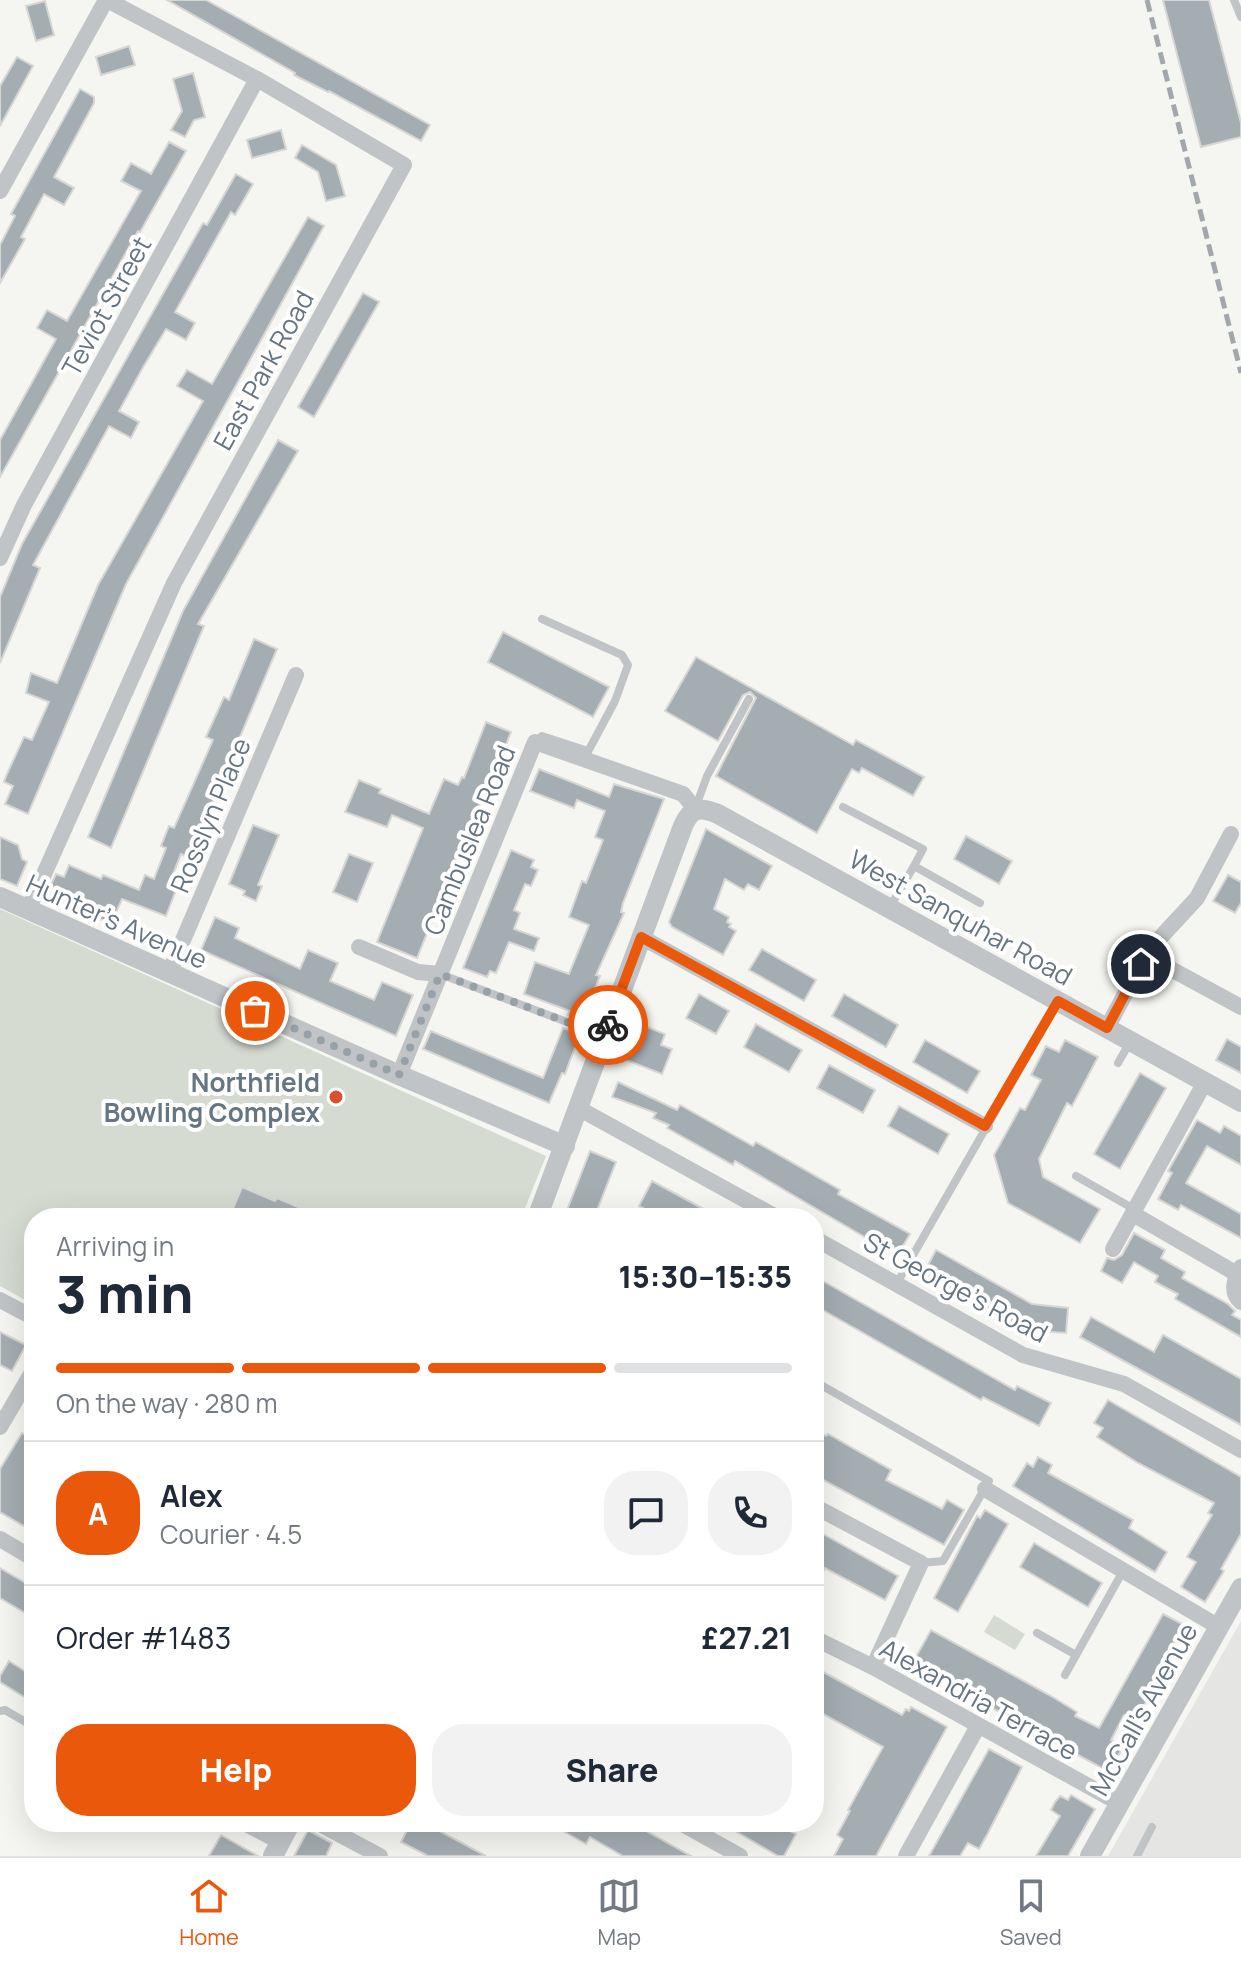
<!DOCTYPE html>
<html lang="en">
<head>
<meta charset="utf-8">
<style>
	body { margin:0; font-family:Manrope,sans-serif; background:#f2f2f3; color:#1f2937; height:100vh; display:flex; flex-direction:column; font-size:30px; white-space:nowrap }
	* { box-sizing:border-box; margin:0 }
	p { font-size:26px; color:#747a83 }
	.icon { flex:none; width:44px; height:44px; fill:none; stroke:currentColor; stroke-width:2; stroke-linecap:round; stroke-linejoin:round }
	.map { position:relative; flex:1; overflow:hidden }
	.details { position:absolute; left:24px; top:1208px; width:800px; height:624px; display:flex; flex-direction:column; background:#fff; border-radius:32px; box-shadow:0 8px 32px #0002 }
	.details>* { flex:none }
	.pin { position:absolute; display:grid; place-items:center; width:68px; height:68px; color:#fff; margin:-34px; border:4px solid #fff; border-radius:50%; box-shadow:0 2px 8px #0007 }
	.courier { position:absolute; display:grid; place-items:center; width:80px; height:80px; margin:-40px; border:6px solid #ea580c; border-radius:50%; background:#fff; color:#222; box-shadow:0 2px 10px #0007 }
	.overview em { font-style:normal; font-weight:800 }
	.overview div { display:flex; flex-direction:column-reverse }
	.overview { display:flex; align-items:center; justify-content:space-between; height:136px; padding:0 32px }
	h1 { font-size:52px; font-weight:800; line-height:60px }
	.bar { display:grid; grid-template-columns:repeat(4,1fr); gap:12px 8px; align-content:center; height:96px; padding:0 32px }
	.bar i { height:10px; border-radius:6px; background:#e0e1e3 }
	.bar .selected { background:#ea580c }
	.bar p { grid-column:span 4 }
	.line { display:flex; align-items:center; gap:20px; padding:0 32px; border-top:2px solid #e0e1e3 }
	.line div { flex:1 }
	.round { display:grid; place-items:center; flex:none; width:84px; height:84px; border-radius:32px; background:#f2f2f3 }
	.cta { display:flex; gap:16px; margin-top:auto; padding:16px 32px }
	.cta a { flex:1; height:92px; border-radius:32px; background:#ea580c; color:#fff; font-size:32px; font-weight:800; line-height:92px; text-align:center }
	.cta a+a { background:#f2f2f3; color:#1f2937 }
	.tabs { display:flex; justify-content:space-around; align-items:center; height:112px; border-top:2px solid #e0e1e3; background:#fff; font-size:22px; color:#747a83 }
	.tabs a { display:grid; justify-items:center; gap:4px }
	.tabs .selected { color:#ea580c }
	.map>svg:first-child { display:block }
	.built { fill:#e5e6e4 }
	.green { fill:#d6dbd2 }
	.building { fill:#a4adb2; stroke:#d6d6d4; stroke-width:2 }
	.lines { fill:none; stroke-linecap:round; stroke-linejoin:round }
	.service { stroke:#c0c4c7; stroke-width:8 }
	.minor { stroke:#c0c4c7; stroke-width:16 }
	.tertiary { stroke:#c0c4c7; stroke-width:20 }
	.rail { stroke:#a1a7ac; stroke-width:5; stroke-dasharray:12 6; stroke-linecap:butt }
	.done { stroke:#97a2a8; stroke-width:8; stroke-dasharray:0 14.4 }
	.route { stroke:#ea580c; stroke-width:10 }
	.poi-dot { fill:#db502a; stroke:#fff; stroke-width:3 }
	.labels { text-anchor:middle; dominant-baseline:central; stroke-width:8; stroke-linejoin:round; paint-order:stroke }
	.street-label { font-size:26px; fill:#657581; stroke:#fff }
	.poi-label { font-size:26px; font-weight:bold; fill:#657581; stroke:#fff; text-anchor:end }
</style>
</head>
<body>
<div class="map">
<svg width="1241" height="1856" viewBox="0 0 1241 1856">
	<rect width="100%" height="100%" fill="#f5f5f1"/>
	<!-- built -->
	<polygon class="built" points="1241,1621 1241,1856 1108,1856"/>
	<!-- green -->
	<g class="green">
		<polygon points="0,909 546,1156 521,1218 34,1218 34,1305 0,1286"/>
		<polygon points="994,1615 1025,1634 1015,1650 984,1632"/>
	</g>
	<!-- building -->
	<g class="building">
		<polygon points="167,0 206,0 430,125 421,141 329,91 328,92 294,75 295,73"/>
		<polygon points="1163,0 1209,0 1241,123 1241,137 1201,147"/>
		<polygon points="45,1 54,35 36,41 26,6"/>
		<polygon points="129,46 135,65 101,75 96,57"/>
		<polygon points="17,57 33,66 0,126 0,86"/>
		<polygon points="193,73 205,117 194,120 185,137 171,130 182,111 173,79"/>
		<polygon points="80,89 94,97 94,103 54,177 74,188 64,205 44,194 21,237 25,239 0,283 0,245 15,216 11,214"/>
		<polygon points="281,130 286,149 252,158 247,140"/>
		<polygon points="169,142 186,151 140,232 138,231 0,477 0,440 56,339 37,328 47,310 67,321 141,191 121,181 131,163 151,174"/>
		<polygon points="302,145 336,165 345,196 326,201 318,172 295,158"/>
		<polygon points="236,174 253,184 235,215 231,212 175,312 195,323 186,340 166,329 142,369 119,411 139,422 131,438 109,426 33,565 40,568 0,663 0,597 22,544 203,223 207,225"/>
		<polygon points="308,217 324,226 126,584 28,814 5,804 13,786 4,782 7,774 24,737 32,740 49,702 26,693 31,673 57,683 98,585 203,401 177,386 187,370 212,384"/>
		<polygon points="363,293 379,302 314,417 298,407"/>
		<polygon points="278,440 298,451 198,624 204,626 111,848 88,837 183,611"/>
		<polygon points="503,632 609,687 593,717 488,662"/>
		<polygon points="254,639 277,649 189,858 181,854 168,887 176,890 166,916 122,899 111,924 46,896 56,874 64,877 69,865 101,879 103,875 139,890 145,875 154,879 166,848 161,846 169,826 174,828 213,740 206,737 224,697 229,700"/>
		<polygon points="696,657 853,745 856,740 924,777 913,796 862,768 859,773 852,769 817,833 716,776 756,698 750,692 743,695 718,741 665,711"/>
		<polygon points="486,722 511,732 492,780 490,779 417,958 377,942 423,828 392,815 387,827 345,812 359,780 381,789 379,793 429,814 444,779 458,785 462,777 464,778"/>
		<polygon points="539,769 609,797 614,784 664,799 623,903 621,912 624,913 596,975 600,976 582,1020 568,1015 570,1011 524,994 535,962 569,974 589,925 569,917 582,881 586,883 603,840 595,837 605,811 577,800 574,808 530,791"/>
		<polygon points="253,825 279,835 258,885 262,886 256,901 243,895 245,891 229,884"/>
		<polygon points="706,829 772,866 759,890 748,884 744,890 725,879 714,909 729,917 727,922 731,924 729,927 736,931 723,955 672,927 669,922"/>
		<polygon points="966,836 1012,861 999,884 954,859"/>
		<polygon points="0,837 18,845 22,859 27,862 17,886 0,879"/>
		<polygon points="511,850 534,860 531,867 538,870 531,886 525,884 514,910 520,913 514,929 539,938 534,951 509,942 496,973 490,971 487,977 463,968"/>
		<polygon points="349,854 373,863 357,902 333,892"/>
		<polygon points="1228,875 1241,882 1241,903 1235,913 1213,901"/>
		<polygon points="215,917 239,928 235,938 300,969 308,950 338,963 330,981 374,1000 382,982 413,995 396,1036 201,950"/>
		<polygon points="762,949 816,980 804,1001 749,970"/>
		<polygon points="699,994 729,1011 716,1034 686,1018"/>
		<polygon points="844,994 898,1025 886,1047 832,1016"/>
		<polygon points="639,1024 665,1034 661,1045 672,1049 662,1074 626,1060"/>
		<polygon points="756,1024 802,1050 789,1072 744,1047"/>
		<polygon points="563,1028 580,1034 565,1074 562,1073 549,1103 423,1049 431,1031 543,1078"/>
		<polygon points="1227,1039 1241,1047 1241,1073 1216,1060"/>
		<polygon points="925,1040 980,1071 967,1093 913,1062"/>
		<polygon points="1065,1040 1098,1057 1072,1106 1067,1103 1039,1159 1043,1177 1100,1209 1080,1243 1008,1203 994,1155 1020,1108 1025,1110 1041,1080 1031,1075 1046,1046 1059,1052"/>
		<polygon points="829,1065 875,1090 863,1113 817,1088"/>
		<polygon points="1140,1073 1166,1088 1120,1169 1094,1154"/>
		<polygon points="618,1082 677,1110 680,1105 753,1146 756,1142 840,1190 838,1194 910,1234 897,1256 735,1161 733,1165 667,1128 669,1125 653,1118 656,1113 612,1097"/>
		<polygon points="899,1106 949,1134 938,1154 888,1126"/>
		<polygon points="1197,1120 1220,1133 1224,1126 1241,1136 1241,1165 1207,1146 1186,1183 1241,1214 1241,1238 1181,1205 1178,1210 1158,1199 1172,1173 1168,1171"/>
		<polygon points="590,1151 616,1162 594,1218 564,1218"/>
		<polygon points="652,1181 676,1194 720,1218 637,1218 643,1208 639,1206"/>
		<polygon points="242,1187 275,1201 277,1198 324,1218 229,1218"/>
		<polygon points="1134,1233 1165,1250 1161,1258 1185,1272 1182,1278 1228,1304 1235,1311 1232,1315 1241,1320 1241,1337 1175,1299 1178,1294 1155,1282 1158,1276 1134,1262 1122,1283 1101,1271 1107,1258 1114,1260 1122,1255"/>
		<polygon points="936,1250 1032,1304 1068,1308 1066,1333 1025,1330 924,1273"/>
		<polygon points="814,1276 1015,1390 1017,1386 1051,1403 1039,1426 983,1397 981,1400 814,1305"/>
		<polygon points="1091,1317 1154,1352 1163,1335 1241,1379 1241,1425 1080,1337"/>
		<polygon points="0,1332 26,1345 12,1371 0,1365"/>
		<polygon points="1108,1400 1241,1477 1241,1534 1221,1569 1224,1571 1205,1602 1181,1587 1196,1562 1187,1557 1212,1515 1208,1513 1214,1503 1138,1463 1097,1437 1103,1428 1094,1423"/>
		<polygon points="814,1429 826,1436 828,1434 891,1470 886,1480 942,1509 947,1500 964,1510 944,1545 814,1475"/>
		<polygon points="22,1433 34,1440 34,1532 0,1512 0,1469"/>
		<polygon points="1038,1457 1052,1465 1048,1473 1133,1520 1129,1528 1167,1552 1155,1572 1013,1486 1027,1463 1033,1467"/>
		<polygon points="985,1510 1008,1524 958,1612 934,1598 977,1516 980,1518"/>
		<polygon points="814,1529 898,1576 885,1600 825,1568 814,1590"/>
		<polygon points="1034,1543 1102,1583 1088,1607 1020,1567"/>
		<polygon points="0,1568 34,1588 34,1618 0,1598"/>
		<polygon points="1163,1614 1188,1627 1135,1722 1124,1715 1111,1740 1123,1747 1109,1772 912,1664 931,1630 1051,1696 1077,1712 1075,1716 1099,1728"/>
		<polygon points="9,1661 34,1677 34,1703 0,1682 0,1676"/>
		<polygon points="814,1667 902,1715 906,1709 909,1711 911,1707 947,1727 876,1856 834,1856 843,1839 837,1835 850,1811 848,1810 883,1747 814,1709"/>
		<polygon points="989,1749 1022,1767 988,1833 979,1849 968,1843 960,1856 929,1856"/>
		<polygon points="1071,1795 1095,1809 1068,1856 1036,1856 1060,1816 1051,1810 1055,1802 1060,1796 1068,1800"/>
		<polygon points="411,1822 423,1822 486,1856 428,1856 401,1842"/>
		<polygon points="547,1822 630,1822 691,1856 623,1856 590,1837 586,1844"/>
		<polygon points="720,1822 774,1822 796,1834 784,1856 778,1856"/>
		<polygon points="308,1830 332,1843 326,1856 294,1856"/>
		<polygon points="221,1835 258,1856 209,1856"/>
	</g>
	<g class="lines">
		<!-- service -->
		<g class="service">
			<polyline points="1234,0 1241,17"/>
			<polyline points="542,619 622,655 628,665 615,701 584,759"/>
			<polyline points="536,741 542,736 588,751"/>
			<polyline points="843,807 923,849 914,866"/>
			<polyline points="695,809 707,776 749,699"/>
			<polyline points="890,907 914,866 980,903"/>
			<polyline points="440,974 604,1036"/>
			<polyline points="1118,1063 1130,1042"/>
			<polyline points="1076,1176 1134,1209"/>
			<polyline points="897,1283 1057,1004"/>
			<polyline points="814,1381 989,1481 943,1561 921,1563"/>
			<polyline points="1037,1633 1076,1655"/>
			<polyline points="1065,1675 1123,1571"/>
			<polyline points="0,1711 5,1710 34,1727"/>
			<polyline points="1137,1856 1152,1827"/>
		</g>
		<!-- minor -->
		<g class="minor">
			<polyline points="0,191 106,0"/>
			<polyline points="0,558 24,505 257,79"/>
			<polyline points="28,910 174,583 404,165 257,79 107,0"/>
			<polyline points="641,937 985,1126"/>
			<polyline points="359,947 418,972 440,974"/>
			<polyline points="1147,956 1241,1007"/>
			<polyline points="169,973 296,675"/>
			<polyline points="1107,1028 1141,964 1160,938 1197,898 1231,834"/>
			<polyline points="399,1075 535,742 683,794 695,809"/>
			<polyline points="578,1108 778,1218"/>
			<polyline points="1133,1214 1237,1274"/>
			<polyline points="814,1238 1023,1355 1124,1384 1241,1450"/>
			<polyline points="1113,1249 1205,1082"/>
			<path d="M1241,1267C1234,1279 1230,1293 1241,1302"/>
			<polyline points="0,1300 34,1318"/>
			<polyline points="0,1427 34,1369"/>
			<polyline points="985,1489 1219,1627"/>
			<polyline points="814,1506 921,1563 873,1667"/>
			<polyline points="0,1539 34,1559"/>
			<polyline points="814,1638 873,1667 1119,1803"/>
			<polyline points="242,1822 281,1842"/>
			<polyline points="316,1822 380,1856"/>
			<polyline points="679,1822 740,1856"/>
			<polyline points="906,1856 978,1726"/>
		</g>
		<!-- tertiary -->
		<g class="tertiary">
			<polyline points="0,897 399,1075 565,1146"/>
			<path d="M537,1218L683,826C691,808 699,806 718,814L1241,1102"/>
			<polyline points="273,1856 291,1822"/>
			<polyline points="1090,1856 1241,1588"/>
		</g>
		<!-- rail -->
		<polyline class="rail" points="1147,0 1241,373"/>
	</g>
	<g class="lines">
		<!-- done -->
		<polyline class="done" points="255,1011 399,1075 440,974 604,1036 608,1025"/>
		<!-- route -->
		<polyline class="route" points="608,1025 641,937 985,1126 1058,1001 1107,1028 1141,964"/>
	</g>
	<!-- markers -->
	<circle class="poi-dot" cx="336" cy="1097" r="8"/>
	<g class="labels">
		<!-- street labels -->
		<g class="street-label">
			<text transform="translate(106 306) rotate(-61)">Teviot Street</text>
			<text transform="translate(263 370) rotate(-61)">East Park Road</text>
			<text transform="translate(210 815) rotate(-67)">Rosslyn Place</text>
			<text transform="translate(469 840) rotate(-68)">Cambuslea Road</text>
			<text transform="translate(961 917) rotate(29)">West Sanquhar Road</text>
			<text transform="translate(117 921) rotate(24)">Hunter's Avenue</text>
			<text transform="translate(956 1287) rotate(28)">St George's Road</text>
			<text transform="translate(979 1699) rotate(29)">Alexandria Terrace</text>
			<text transform="translate(1143 1709) rotate(-61)">McCall's Avenue</text>
		</g>
		<!-- poi labels -->
		<g class="poi-label">
			<text x="320" y="1082">Northfield<tspan x="320" dy="30">Bowling Complex</tspan></text>
		</g>
	</g>
</svg>
<div class="pin" style="left:255px;top:1011px;background:#ea580c"><svg class="icon" aria-label="bag" viewBox="0 0 24 24"><path d="M5 8h14l-1 12H6zM9 8a3 3 0 0 1 6 0"/></svg></div>
<div class="pin" style="left:1141px;top:964px;background:#1f2937"><svg class="icon" aria-label="home" viewBox="0 0 24 24"><path d="M3 11l9-7 9 7M6 9v11h12V9"/></svg></div>
<div class="courier" style="left:608px;top:1025px"><svg class="icon" aria-label="bike" viewBox="0 0 24 24"><circle cx="6" cy="16" r="4"/><circle cx="18" cy="16" r="4"/><path d="M6 16l4-8h5l3 8M10 8l3 8H6M13 5h3"/></svg></div>
<section class="details">
<div class="overview"><div><h1>3 min</h1><p>Arriving in</p></div><em>15:30–15:35</em></div>
<div class="bar"><i class="selected"></i><i class="selected"></i><i class="selected"></i><i></i><p>On the way · 280 m</p></div>
<div class="line" style="height:144px"><b class="round" style="background:#ea580c;color:#fff">A</b><div><b>Alex</b><p>Courier · 4.5</p></div><a class="round"><svg class="icon" aria-label="chat" viewBox="0 0 24 24"><path d="M4 5h16v11H9l-5 4z"/></svg></a><a class="round"><svg class="icon" aria-label="phone" viewBox="0 0 24 24"><path d="M5 4h4l2 5-3 2q2 4 5 5l2-3 5 2v4C11 20 4 13 5 4z"/></svg></a></div>
<div class="line" style="height:104px"><div>Order #1483</div><b>£27.21</b></div>
<div class="cta"><a>Help</a><a>Share</a></div>
</section>
</div>
<nav class="tabs">
<a class="selected"><svg class="icon" aria-label="home" viewBox="0 0 24 24"><path d="M3 11l9-7 9 7M6 9v11h12V9"/></svg>Home</a>
<a><svg class="icon" aria-label="map" viewBox="0 0 24 24"><path d="M3 6l6-2 6 2 6-2v14l-6 2-6-2-6 2zM9 4v14M15 6v14"/></svg>Map</a>
<a><svg class="icon" aria-label="saved" viewBox="0 0 24 24"><path d="M7 4h10v16l-5-4-5 4z"/></svg>Saved</a>
</nav>
</body>
</html>
